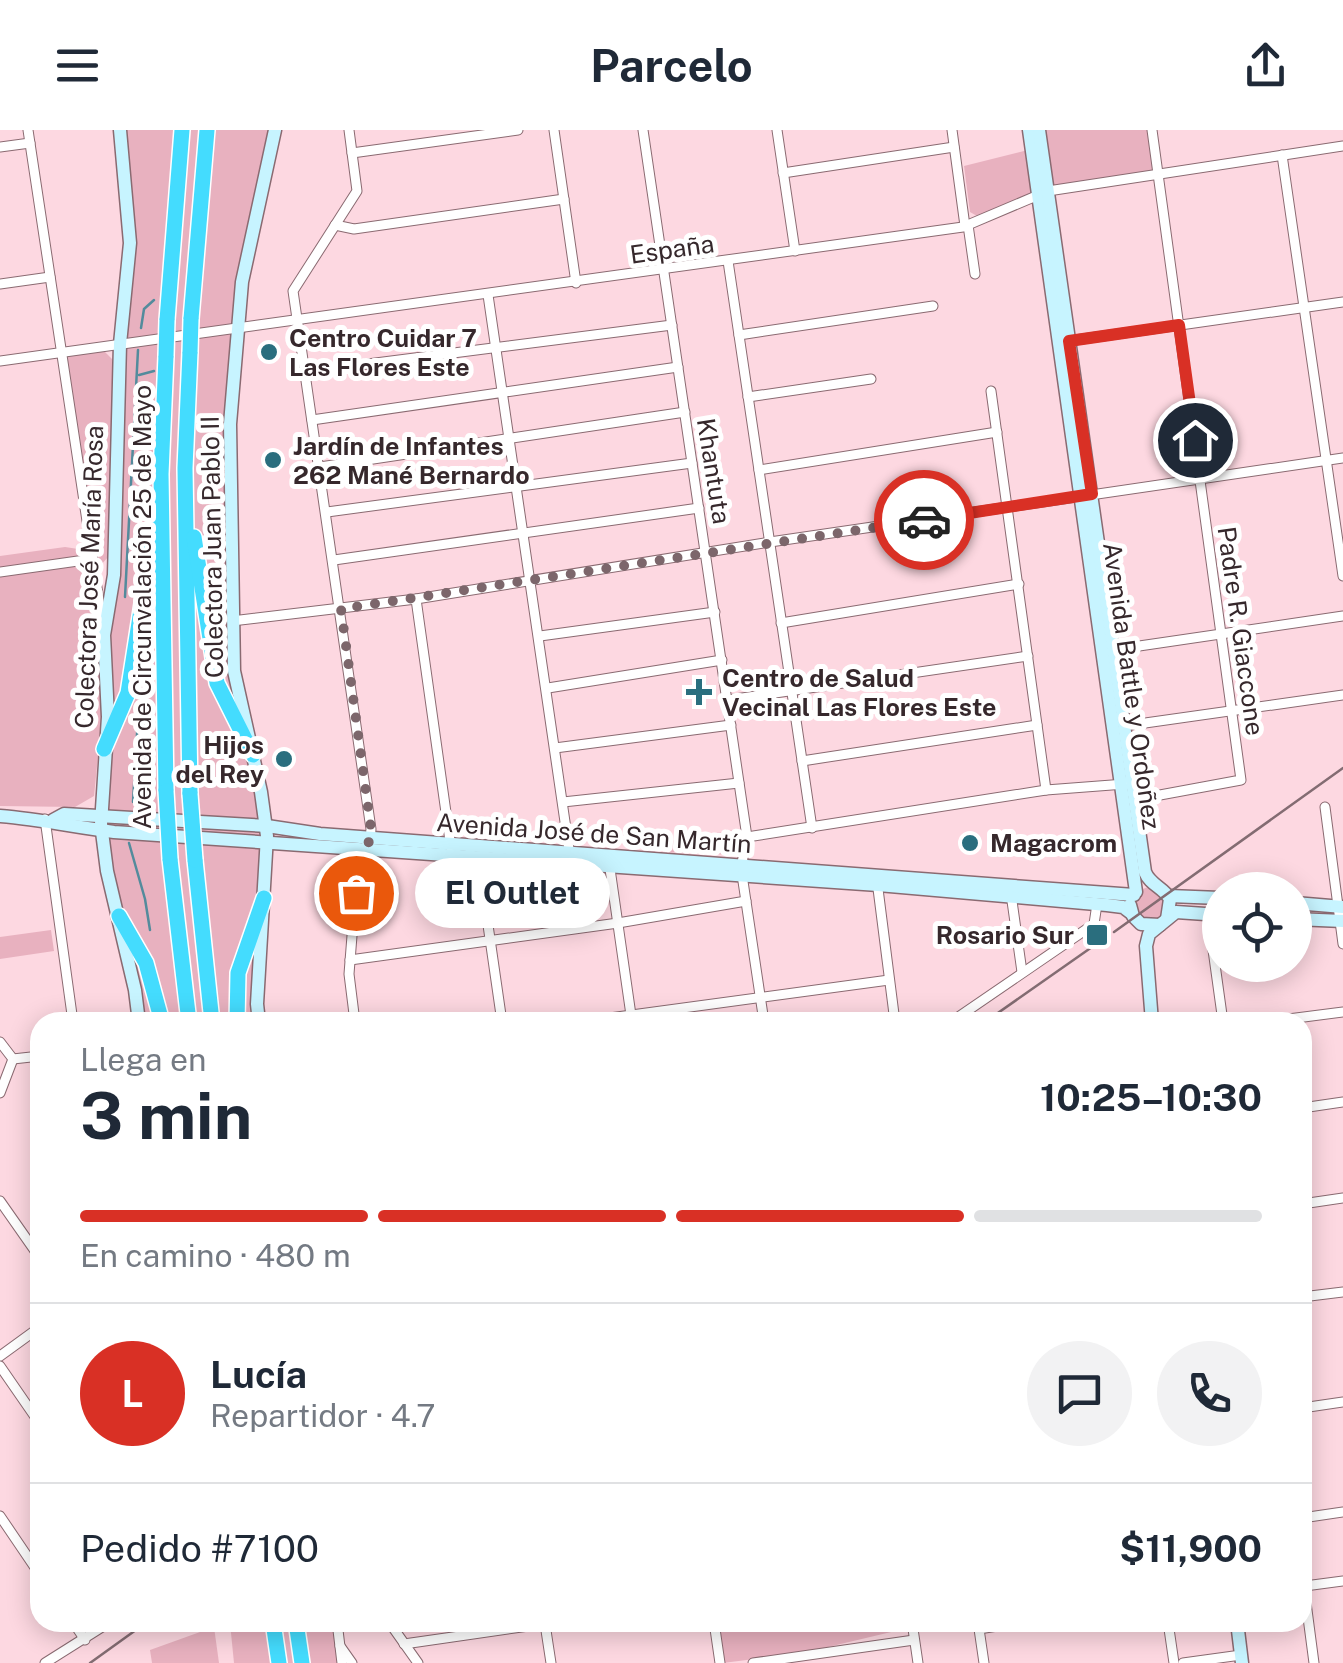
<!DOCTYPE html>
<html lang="es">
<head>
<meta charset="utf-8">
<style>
	body { margin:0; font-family:"Public Sans",sans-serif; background:#f2f2f3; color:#1f2937; height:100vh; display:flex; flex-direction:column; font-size:38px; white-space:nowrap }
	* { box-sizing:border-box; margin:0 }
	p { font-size:32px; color:#747a83 }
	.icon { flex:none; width:55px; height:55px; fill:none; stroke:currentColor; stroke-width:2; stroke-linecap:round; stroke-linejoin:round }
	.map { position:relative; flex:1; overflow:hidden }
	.details { position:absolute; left:30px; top:882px; width:1282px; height:620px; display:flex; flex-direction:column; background:#fff; border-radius:30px; box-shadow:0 5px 25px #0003 }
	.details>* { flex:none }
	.buttons { position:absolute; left:1202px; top:742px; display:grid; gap:20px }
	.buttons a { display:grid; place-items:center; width:110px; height:110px; border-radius:50%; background:#fff; box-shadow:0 5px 25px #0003; font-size:50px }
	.pin { position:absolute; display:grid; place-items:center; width:85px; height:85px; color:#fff; margin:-42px; border:5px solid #fff; border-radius:50%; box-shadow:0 2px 10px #0007 }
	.courier { position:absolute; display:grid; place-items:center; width:100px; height:100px; margin:-50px; border:8px solid #d93025; border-radius:50%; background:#fff; color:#222; box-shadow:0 2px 12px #0007 }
	.bubble { position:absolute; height:70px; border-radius:35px; background:#fff; box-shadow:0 5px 25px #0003; font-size:32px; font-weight:700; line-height:70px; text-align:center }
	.overview em { font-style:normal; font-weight:700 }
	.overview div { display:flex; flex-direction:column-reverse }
	.overview { display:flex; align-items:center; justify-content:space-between; height:170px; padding:0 50px }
	h1 { font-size:65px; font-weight:700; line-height:75px }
	.bar { display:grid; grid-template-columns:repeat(4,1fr); gap:15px 10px; align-content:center; height:120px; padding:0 50px }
	.bar i { height:12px; border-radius:8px; background:#e0e1e3 }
	.bar .on { background:#d93025 }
	.bar p { grid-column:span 4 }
	.line { display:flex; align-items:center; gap:25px; padding:0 50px; border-top:2px solid #e0e1e3 }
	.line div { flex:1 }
	.round { display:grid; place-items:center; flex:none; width:105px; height:105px; border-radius:52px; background:#f2f2f3 }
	header { display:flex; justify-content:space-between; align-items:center; height:130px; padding:0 50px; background:#fff; font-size:45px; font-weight:700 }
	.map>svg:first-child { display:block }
	.green { fill:#e8b1bf }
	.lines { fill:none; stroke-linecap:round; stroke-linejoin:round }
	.stream { stroke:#538b9c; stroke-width:2.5 }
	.minor-casing { stroke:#8a6a71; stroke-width:11 }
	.secondary-casing { stroke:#8a6a71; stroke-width:15 }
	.motorway-casing { stroke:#fff; stroke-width:18 }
	.minor { stroke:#fff; stroke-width:9 }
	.secondary { stroke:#c7f4ff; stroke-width:12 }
	.motorway { stroke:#44dcfe; stroke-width:15 }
	.rail { stroke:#836c72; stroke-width:2.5 }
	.motorway-bridge-casing { stroke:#fff; stroke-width:18; stroke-linecap:butt }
	.motorway-bridge { stroke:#44dcfe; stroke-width:15 }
	.done { stroke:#7c666b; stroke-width:10; stroke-dasharray:0 18 }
	.route { stroke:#d93025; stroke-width:12 }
	.poi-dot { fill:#2a6e7e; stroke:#fff; stroke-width:4 }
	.labels { text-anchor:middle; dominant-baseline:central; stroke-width:10; stroke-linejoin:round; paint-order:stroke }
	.street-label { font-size:25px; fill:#36282c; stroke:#fff }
	.poi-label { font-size:25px; font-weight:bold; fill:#36282c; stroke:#fff; text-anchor:start }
</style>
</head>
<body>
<header><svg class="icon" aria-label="menu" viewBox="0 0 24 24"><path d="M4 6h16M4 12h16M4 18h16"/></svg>Parcelo<svg class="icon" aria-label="share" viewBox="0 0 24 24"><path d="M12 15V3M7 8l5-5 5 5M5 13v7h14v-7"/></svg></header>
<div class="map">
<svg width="1343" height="1533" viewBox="0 0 1343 1533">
	<rect width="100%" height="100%" fill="#fdd8e1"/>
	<!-- green -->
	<g class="green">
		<polygon points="120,0 275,0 242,152 230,294 234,541 261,662 259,892 139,892 107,741 104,505 130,113"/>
		<polygon points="1039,0 1152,0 1158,44 1048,61"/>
		<polygon points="1028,20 1033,57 1030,64 977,86 970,82 964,36"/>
		<polygon points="103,220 112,229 113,243 108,427 101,435 98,435 66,231 69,225"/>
		<polygon points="65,417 85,420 101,516 104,567 94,666 75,677 0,676 0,426"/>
		<polygon points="739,699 742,712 738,725 664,722 665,712"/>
		<polygon points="1150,756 1169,766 1160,795 1133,786 1136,762"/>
		<polygon points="51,800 54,821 0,829 0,807"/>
		<polygon points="907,1492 908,1498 807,1522 723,1533 718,1493"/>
		<polygon points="230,1493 337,1493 342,1533 234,1533"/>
		<polygon points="214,1497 219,1533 152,1533 150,1520"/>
	</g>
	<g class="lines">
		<!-- stream -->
		<g class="stream">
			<polyline points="141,198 144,179 154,170"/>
			<polyline points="139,245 154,241"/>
			<polyline points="125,467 138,220"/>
			<polyline points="133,672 139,571"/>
			<polyline points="129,713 145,769 150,800"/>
		</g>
		<defs>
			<g id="minor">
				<polyline points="28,0 103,497"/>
				<polyline points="349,0 357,61 293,161 371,699 370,710 358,729 349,844 355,892"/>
				<polyline points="554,0 576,153"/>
				<polyline points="643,0 747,707 741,738 764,892"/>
				<polyline points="777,0 795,121"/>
				<polyline points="952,0 965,96"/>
				<polyline points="0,17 30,13"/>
				<polyline points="352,23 518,0"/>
				<polyline points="1282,25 1343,446"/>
				<polyline points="783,43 954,17"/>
				<polyline points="335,95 354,99 564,69"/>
				<polyline points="968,95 975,144"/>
				<polyline points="728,131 812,698"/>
				<polyline points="0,154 50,147"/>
				<polyline points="488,165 570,726"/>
				<polyline points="739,205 933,176"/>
				<polyline points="1068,211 1343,172"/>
				<polyline points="0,231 963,97 1048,61 1343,16"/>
				<polyline points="305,242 672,195"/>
				<polyline points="991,261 1046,660"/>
				<polyline points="748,267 871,249"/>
				<polyline points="312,290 678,237"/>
				<polyline points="320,337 685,282"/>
				<polyline points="759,340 997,302"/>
				<polyline points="327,382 692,333"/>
				<polyline points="334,430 699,378"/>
				<polyline points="0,442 92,429"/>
				<polyline points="416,469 451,718"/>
				<polyline points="232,491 416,469 770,412 1343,328"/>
				<polyline points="781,493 1019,454"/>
				<polyline points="540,506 715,482"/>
				<polyline points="1112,520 1343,486"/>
				<polyline points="548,558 722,530"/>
				<polyline points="728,570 1028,526"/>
				<polyline points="1124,596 1343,565"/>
				<polyline points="555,618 731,595"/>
				<polyline points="802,631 1037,595"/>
				<polyline points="1133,670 1241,650 1152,0"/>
				<polyline points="563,672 739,653"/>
				<polyline points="1325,677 1343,814"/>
				<polyline points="45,689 73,892"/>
				<polyline points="747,707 1046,660 1125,654"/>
				<polyline points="478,726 502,892"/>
				<polyline points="609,732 632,892"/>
				<polyline points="877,751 895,892"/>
				<polyline points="1011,764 1022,842"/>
				<polyline points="1208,784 1223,892"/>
				<polyline points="350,830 618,793 746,771"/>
				<polyline points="580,892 889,850"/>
				<polyline points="951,892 1094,794 1097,774"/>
				<polyline points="1265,892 1343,882"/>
				<polyline points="0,912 13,929"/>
				<polyline points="13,929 40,926"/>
				<polyline points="0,963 13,929"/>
				<polyline points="1302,978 1343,972"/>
				<polyline points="0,1071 40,1128"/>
				<polyline points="1302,1074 1343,1068"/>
				<polyline points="1302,1167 1343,1162"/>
				<polyline points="0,1226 40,1197"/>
				<polyline points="0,1236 40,1294"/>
				<polyline points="1302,1278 1343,1272"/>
				<polyline points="0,1386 40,1445"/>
				<polyline points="1302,1388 1343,1382"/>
				<polyline points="1302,1442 1314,1533"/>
				<polyline points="1305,1456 1343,1451"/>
				<polyline points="73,1492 85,1510"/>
				<polyline points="337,1492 342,1533"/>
				<polyline points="389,1492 418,1533"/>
				<polyline points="714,1492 720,1533"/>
				<polyline points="912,1492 918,1533"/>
				<polyline points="978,1492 984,1533"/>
				<polyline points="1168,1492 1174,1533"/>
				<polyline points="545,1494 551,1533"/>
				<polyline points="979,1499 1023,1492"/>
				<polyline points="404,1514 557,1492"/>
				<polyline points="340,1516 352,1533"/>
				<polyline points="45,1533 110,1492"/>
				<polyline points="753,1533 914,1510"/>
				<polyline points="1183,1533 1241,1525"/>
			</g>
			<g id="secondary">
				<polyline points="120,0 130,113 120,214 114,445 104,505 108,587 101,694 107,741 135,860 139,892"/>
				<polyline points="1029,0 1136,762"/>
				<path d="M1039,0L1145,742C1150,755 1163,757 1170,769L1167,789"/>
				<path d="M0,686C39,689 75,697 114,702L878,755L1107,775L1123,777L1131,783"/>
				<polyline points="53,690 64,684 267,696 320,704 1134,765"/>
				<polyline points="1169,766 1220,768"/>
				<polyline points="1295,773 1343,777"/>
				<polyline points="1130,775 1133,786 1141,794 1160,795"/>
				<polyline points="1295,789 1343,791"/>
				<polyline points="259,892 257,874 267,706 261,662 234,541 230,294 242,152 275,0"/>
				<polyline points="1152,892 1146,816 1149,804 1176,782 1220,785"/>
				<polyline points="1237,1492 1242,1533"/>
			</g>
			<g id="motorway">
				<polyline points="191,189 207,0"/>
				<polyline points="167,190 182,0"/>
				<polyline points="190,222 185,338 190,664"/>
				<polyline points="194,407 217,553 253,625"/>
				<polyline points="104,619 128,563 154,397"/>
				<polyline points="166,661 161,344 166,226"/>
				<polyline points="170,729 189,892"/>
				<polyline points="195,730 212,892"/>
				<polyline points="119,786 146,833 162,892"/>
				<polyline points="237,892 238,843 264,768"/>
				<polyline points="273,1492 279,1533"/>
				<polyline points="296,1492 302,1533"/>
			</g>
		</defs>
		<!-- minor casing -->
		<use href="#minor" class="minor-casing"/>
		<!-- secondary casing -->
		<use href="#secondary" class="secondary-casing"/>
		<!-- motorway casing -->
		<use href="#motorway" class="motorway-casing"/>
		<!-- minor -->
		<use href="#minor" class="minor"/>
		<!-- secondary -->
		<use href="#secondary" class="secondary"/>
		<!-- motorway -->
		<use href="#motorway" class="motorway"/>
		<!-- rail -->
		<g class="rail">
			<polyline points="1114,802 1343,638"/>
			<polyline points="985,892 1102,810"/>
			<polyline points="90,1533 147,1492"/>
		</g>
		<defs>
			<g id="motorway-bridge">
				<polyline points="190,222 191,189"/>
				<polyline points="166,226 167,190"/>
				<polyline points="166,661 170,729"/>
				<polyline points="190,664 195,730"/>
			</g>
		</defs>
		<!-- motorway-bridge casing -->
		<use href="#motorway-bridge" class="motorway-bridge-casing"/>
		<!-- motorway-bridge -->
		<use href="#motorway-bridge" class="motorway-bridge"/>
	</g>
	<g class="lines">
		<!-- done -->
		<polyline class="done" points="356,763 358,729 370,710 371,699 341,479 924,390"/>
		<!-- route -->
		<polyline class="route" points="924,390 1092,364 1069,211 1179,195 1195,310"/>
	</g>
	<!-- markers -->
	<g class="poi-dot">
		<circle cx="269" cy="222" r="10"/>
		<circle cx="273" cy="330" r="10"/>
		<path d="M694 547h10v10h10v10h-10v10h-10v-10h-10v-10h10z"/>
		<circle cx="284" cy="629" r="10"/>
		<circle cx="970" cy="713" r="10"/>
		<rect x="1085" y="793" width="24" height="24" rx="5"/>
	</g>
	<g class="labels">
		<!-- street labels -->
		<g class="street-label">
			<text transform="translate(672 119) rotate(-8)">España</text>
			<text transform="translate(714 341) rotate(81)">Khantuta</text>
			<text transform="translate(212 417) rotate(-91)">Colectora Juan Pablo II</text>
			<text transform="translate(89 447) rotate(-88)">Colectora José María Rosa</text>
			<text transform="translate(142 477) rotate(-90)">Avenida de Circunvalación 25 de Mayo</text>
			<text transform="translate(1241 501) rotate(82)">Padre R. Giaccone</text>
			<text transform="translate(1132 556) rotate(82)">Avenida Battle y Ordoñez</text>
			<text transform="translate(594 703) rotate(4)">Avenida José de San Martín</text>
		</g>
		<!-- poi labels -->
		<g class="poi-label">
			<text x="289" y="208">Centro Cuidar 7<tspan x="289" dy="29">Las Flores Este</tspan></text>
			<text x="293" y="316">Jardín de Infantes<tspan x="293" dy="29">262 Mané Bernardo</tspan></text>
			<text x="722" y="548">Centro de Salud<tspan x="722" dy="29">Vecinal Las Flores Este</tspan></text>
			<text x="264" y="615" text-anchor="end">Hijos<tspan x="264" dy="29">del Rey</tspan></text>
			<text x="990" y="713">Magacrom</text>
			<text x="1074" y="805" text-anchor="end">Rosario Sur</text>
		</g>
	</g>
</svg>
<div class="buttons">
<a><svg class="icon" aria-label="locate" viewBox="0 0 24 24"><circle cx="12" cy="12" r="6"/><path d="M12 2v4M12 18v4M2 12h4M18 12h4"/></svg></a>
</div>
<div class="pin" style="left:356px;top:763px;background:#ea580c"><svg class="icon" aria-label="bag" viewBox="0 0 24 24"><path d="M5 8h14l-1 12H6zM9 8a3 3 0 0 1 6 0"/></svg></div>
<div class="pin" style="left:1195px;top:310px;background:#1f2937"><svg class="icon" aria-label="home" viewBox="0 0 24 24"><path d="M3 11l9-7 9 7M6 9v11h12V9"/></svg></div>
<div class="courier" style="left:924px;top:390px"><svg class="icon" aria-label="car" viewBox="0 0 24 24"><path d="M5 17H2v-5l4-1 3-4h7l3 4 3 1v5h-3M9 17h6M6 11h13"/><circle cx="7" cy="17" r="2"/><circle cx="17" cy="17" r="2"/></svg></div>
<div class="bubble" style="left:415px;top:728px;width:195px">El Outlet</div>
<section class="details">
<div class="overview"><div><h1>3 min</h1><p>Llega en</p></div><em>10:25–10:30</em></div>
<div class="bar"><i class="on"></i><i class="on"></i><i class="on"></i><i></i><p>En camino · 480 m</p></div>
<div class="line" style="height:180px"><b class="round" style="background:#d93025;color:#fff">L</b><div><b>Lucía</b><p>Repartidor · 4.7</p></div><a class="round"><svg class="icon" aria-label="chat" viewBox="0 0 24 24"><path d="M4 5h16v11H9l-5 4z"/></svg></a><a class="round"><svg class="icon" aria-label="phone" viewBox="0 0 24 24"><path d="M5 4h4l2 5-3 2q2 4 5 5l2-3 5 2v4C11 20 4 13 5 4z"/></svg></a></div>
<div class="line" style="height:130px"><div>Pedido #7100</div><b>$11,900</b></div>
</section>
</div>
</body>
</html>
